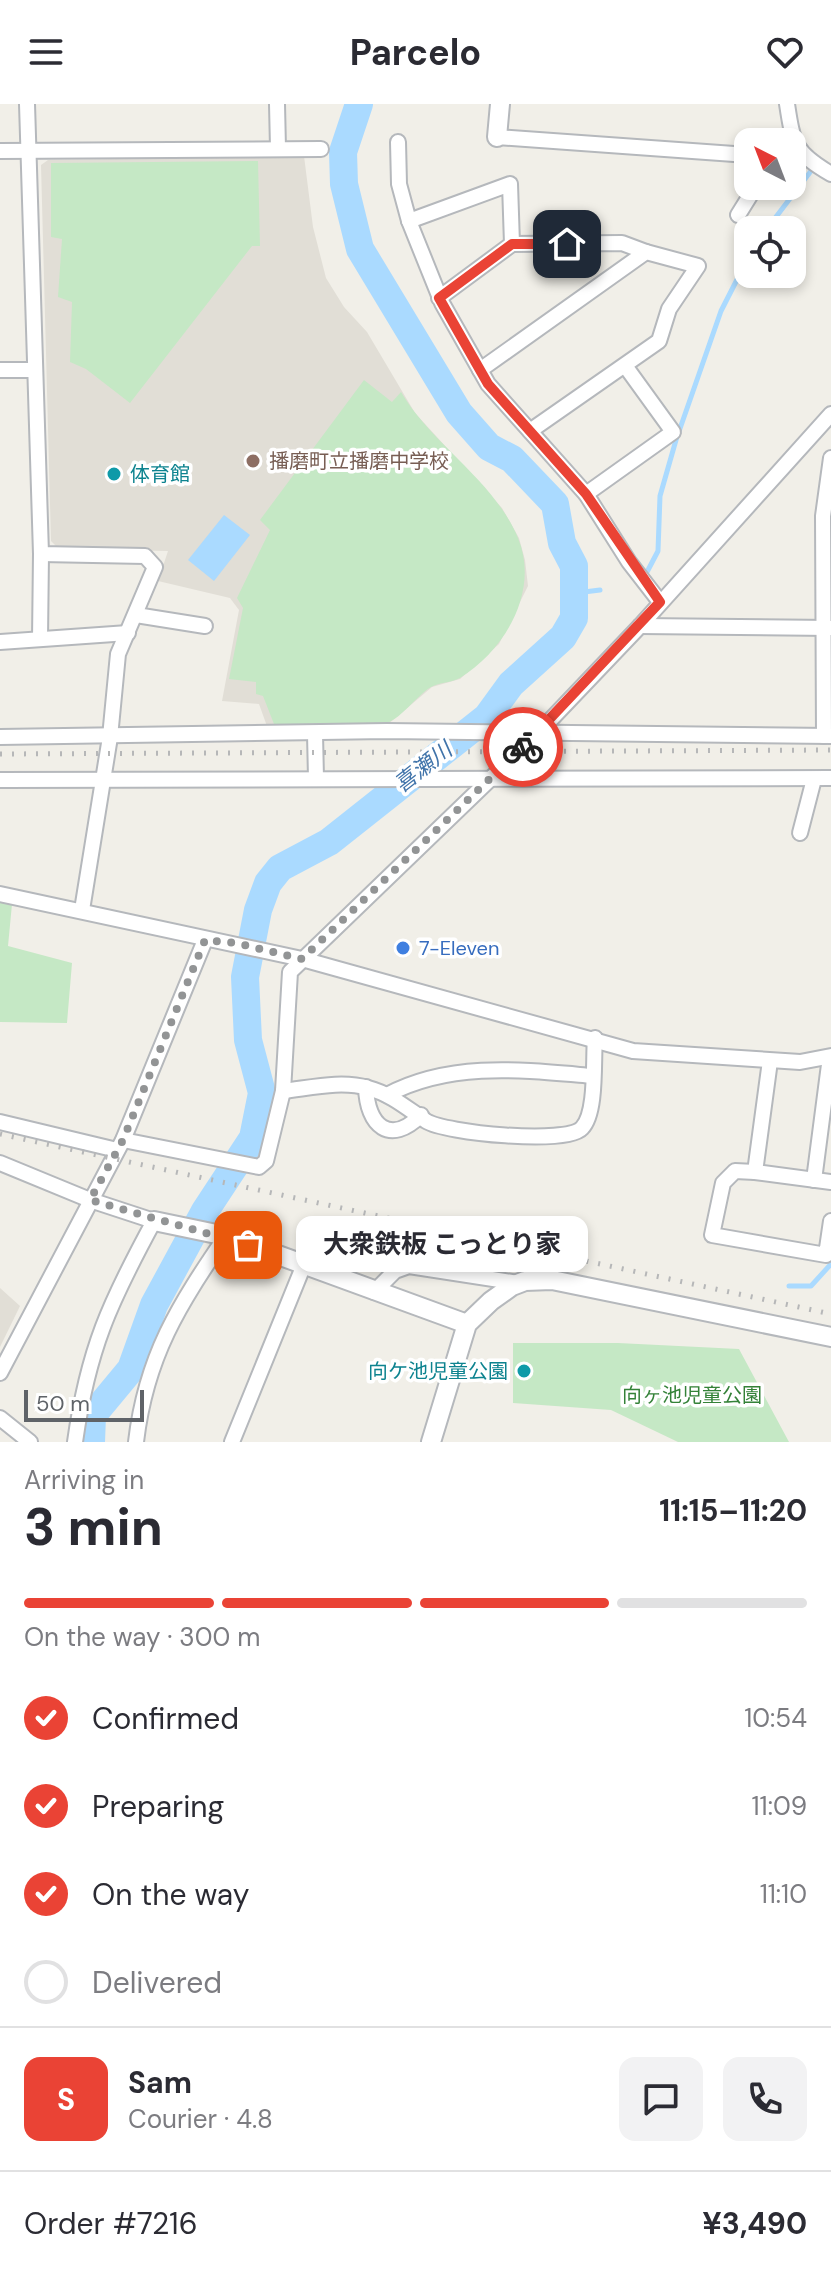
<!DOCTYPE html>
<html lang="en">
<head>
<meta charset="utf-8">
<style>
	body { margin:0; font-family:"DM Sans","Noto Sans JP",sans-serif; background:#f2f2f3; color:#2b2b33; height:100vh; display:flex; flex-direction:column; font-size:30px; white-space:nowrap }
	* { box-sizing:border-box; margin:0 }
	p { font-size:26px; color:#7c7c81 }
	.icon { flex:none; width:44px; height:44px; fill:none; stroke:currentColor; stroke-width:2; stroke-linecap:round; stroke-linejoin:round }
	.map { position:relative; height:1338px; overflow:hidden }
	.sheet { display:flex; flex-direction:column; background:#fff; flex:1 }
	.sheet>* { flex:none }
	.needle { width:52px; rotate:318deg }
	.buttons { position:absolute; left:734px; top:24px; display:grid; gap:16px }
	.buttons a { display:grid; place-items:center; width:72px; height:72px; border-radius:16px; background:#fff; box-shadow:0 4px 12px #0003; font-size:40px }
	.scale { position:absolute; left:24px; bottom:20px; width:120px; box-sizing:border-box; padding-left:8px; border:4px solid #5f6368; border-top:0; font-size:22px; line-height:28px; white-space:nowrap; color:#5f6368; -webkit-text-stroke:6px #fff; paint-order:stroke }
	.pin { position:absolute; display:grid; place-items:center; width:68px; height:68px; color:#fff; margin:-34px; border-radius:16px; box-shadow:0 4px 12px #0006 }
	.courier { position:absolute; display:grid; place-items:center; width:80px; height:80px; margin:-40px; border:6px solid #ea4335; border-radius:50%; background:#fff; color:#222; box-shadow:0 2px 10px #0007 }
	.bubble { position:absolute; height:56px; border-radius:16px; background:#fff; box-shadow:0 4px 12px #0003; font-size:26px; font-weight:700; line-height:56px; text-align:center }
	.head em { font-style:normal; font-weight:700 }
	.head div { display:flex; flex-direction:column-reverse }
	.head { display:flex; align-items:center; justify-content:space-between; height:136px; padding:0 24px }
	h1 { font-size:52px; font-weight:700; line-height:60px }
	.bar { display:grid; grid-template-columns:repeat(4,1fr); gap:12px 8px; align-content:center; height:96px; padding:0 24px }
	.bar i { height:10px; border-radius:6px; background:#e1e1e2 }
	.bar .selected { background:#ea4335 }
	.bar p { grid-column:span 4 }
	.line { display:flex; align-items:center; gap:20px; padding:0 24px; border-top:2px solid #e1e1e2 }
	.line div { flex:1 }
	.round { display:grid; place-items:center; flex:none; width:84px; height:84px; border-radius:16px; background:#f2f2f3 }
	ol { padding:0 24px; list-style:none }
	li { display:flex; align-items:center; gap:24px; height:88px }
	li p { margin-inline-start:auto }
	li .icon { padding:8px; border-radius:50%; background:#ea4335; color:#fff; stroke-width:4 }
	li:last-child { color:#7c7c81 }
	li i { width:44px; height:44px; border:4px solid #e1e1e2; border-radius:50% }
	header { display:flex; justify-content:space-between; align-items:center; height:104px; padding:0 24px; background:#fff; font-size:36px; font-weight:700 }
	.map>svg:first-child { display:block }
	.education { fill:#e1ded6 }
	.green { fill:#c5e8c5 }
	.water { fill:#aadaff }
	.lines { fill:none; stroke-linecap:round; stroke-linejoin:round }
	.stream { stroke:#aadaff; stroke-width:5 }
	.river { stroke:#aadaff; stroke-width:28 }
	.minor-casing { stroke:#b5b8bc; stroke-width:18 }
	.tertiary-casing { stroke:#b5b8bc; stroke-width:22 }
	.minor { stroke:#fff; stroke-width:14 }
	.tertiary { stroke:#fff; stroke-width:18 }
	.rail { stroke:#b6b7b8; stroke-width:5; stroke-dasharray:2 10; stroke-linecap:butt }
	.done { stroke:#929495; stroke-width:8; stroke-dasharray:0 14.4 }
	.route { stroke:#ea4335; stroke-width:10 }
	.education-dot { fill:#8d6e63; stroke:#fff; stroke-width:3 }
	.culture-dot { fill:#0f9aa8; stroke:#fff; stroke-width:3 }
	.shop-dot { fill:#3f7fe0; stroke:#fff; stroke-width:3 }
	.labels { text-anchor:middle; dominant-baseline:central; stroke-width:7; stroke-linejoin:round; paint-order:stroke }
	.education-label { font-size:20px; fill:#785e54; stroke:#fff; text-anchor:start }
	.culture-label { font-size:20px; fill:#0d838f; stroke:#fff; text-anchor:start }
	.shop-label { font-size:20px; fill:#366cbe; stroke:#fff; text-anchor:start }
	.park-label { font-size:20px; fill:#348238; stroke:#fff }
	.water-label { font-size:22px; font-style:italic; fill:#4174aa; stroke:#fff }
</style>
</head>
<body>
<header><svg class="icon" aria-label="menu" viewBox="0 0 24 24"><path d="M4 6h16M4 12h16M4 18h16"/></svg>Parcelo<svg class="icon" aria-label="heart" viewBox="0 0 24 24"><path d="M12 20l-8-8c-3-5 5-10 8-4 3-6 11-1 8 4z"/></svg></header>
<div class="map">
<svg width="831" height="1338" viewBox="0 0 831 1338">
	<rect width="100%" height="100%" fill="#f1efe8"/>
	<!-- education -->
	<g class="education">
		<polygon points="304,52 313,123 326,174 344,203 367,228 415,309 502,404 519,434 525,456 528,482 499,540 460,575 432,583 387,621 268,625 259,600 222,597 239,506 230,494 158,477 168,447 59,445 51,437 41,61 48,56"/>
		<polygon points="0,1184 20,1202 0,1243"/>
	</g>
	<!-- green -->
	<g class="green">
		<polygon points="258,57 260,142 252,142 130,299 86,265 70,258 72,198 58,193 62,135 51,133 51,59"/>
		<path d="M364,276L392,298L401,288C432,341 494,376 518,434C540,487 505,546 460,574C451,579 440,578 431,583C416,592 400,617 383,620C351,626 307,620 274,620L263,592L256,590V578L229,575L243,504L237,494L270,426L260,416Z"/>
		<polygon points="0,798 12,800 8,842 72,859 67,919 0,918"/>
		<polygon points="513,1239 618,1239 739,1245 789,1338 678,1338 611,1306 513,1299"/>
	</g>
	<!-- water -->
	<polygon class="water" points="224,411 250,431 214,477 188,456"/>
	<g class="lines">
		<!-- stream -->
		<g class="stream">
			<polyline points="766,126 811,67"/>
			<polyline points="647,468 658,447 660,392 676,336 721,207 748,154"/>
			<polyline points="576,489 600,486"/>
			<polyline points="789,1182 811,1182 831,1160"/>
		</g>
		<!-- river -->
		<polyline class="river" points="91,1338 92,1312 131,1265 154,1201 205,1107 253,1034 262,989 248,936 245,873 258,806 268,779 280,764 329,738 487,613 511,580 563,533 574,514 574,462 562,439 555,400 512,355 489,343 459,309 360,145 344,80 343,48 359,0"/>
		<defs>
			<g id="minor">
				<polyline points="27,0 41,450 145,452 155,463 118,550 110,633 82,806"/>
				<polyline points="277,0 278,44"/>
				<path d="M787,0C793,40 795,49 831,70"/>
				<polyline points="497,33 748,51"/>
				<polyline points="398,38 399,80 409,117 442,199 488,280 586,390 629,458 660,498"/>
				<polyline points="0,47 321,45"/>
				<polyline points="738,111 756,82"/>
				<polyline points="409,117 510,80 512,140"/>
				<polyline points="439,194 512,140 622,139 646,148"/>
				<polyline points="0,266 35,266"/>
				<polyline points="480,266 646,148 698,162 669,205 659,237 530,327"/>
				<polyline points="586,390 673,328 626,263"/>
				<polyline points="136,511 205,522"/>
				<polyline points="640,522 831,524"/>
				<polyline points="40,535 41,450"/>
				<polyline points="0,538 128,529"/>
				<polyline points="315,630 316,674"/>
				<polyline points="824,632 823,412 831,354"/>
				<polyline points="0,633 387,627 831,632"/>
				<polyline points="0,676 831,674"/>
				<polyline points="800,729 814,675"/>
				<polyline points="0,790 302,855 633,947 800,958 831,952"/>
				<polyline points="770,957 755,1068 831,1078"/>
				<path d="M366,983C367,1022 390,1042 421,1011"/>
				<path d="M283,987C310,984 341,976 368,984C391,990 408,1005 426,1017C445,1029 567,1041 582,1024C597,1009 593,956 595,934"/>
				<path d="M387,991C451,957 523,966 592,972"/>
				<polyline points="0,1018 117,1046"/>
				<polyline points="123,1036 259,1063 266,1057 283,987 290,868 539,628 640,522 831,310"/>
				<path d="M0,1059L90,1096L154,1117C110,1198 88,1245 75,1338"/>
				<polyline points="755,1068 735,1067 723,1079 712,1131 826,1151 831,1117"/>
				<polyline points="814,1076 830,953"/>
				<polyline points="374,1188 395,1167 409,1162 518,1179"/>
				<polyline points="0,1269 123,1036 205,836"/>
				<polyline points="0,1314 30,1338"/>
				<path d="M136,1338C146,1252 179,1201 226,1132"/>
				<polyline points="232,1338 303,1163"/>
			</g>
			<g id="tertiary">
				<polyline points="497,33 500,0"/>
				<polyline points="154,1117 226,1132 467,1220"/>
				<polyline points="431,1338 467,1220 491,1197 512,1182 525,1177 552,1176 831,1233"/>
			</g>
		</defs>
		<!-- minor casing -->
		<use href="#minor" class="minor-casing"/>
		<!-- tertiary casing -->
		<use href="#tertiary" class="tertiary-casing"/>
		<!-- minor -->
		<use href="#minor" class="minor"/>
		<!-- tertiary -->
		<use href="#tertiary" class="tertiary"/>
		<!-- rail -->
		<g class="rail">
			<polyline points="0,650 831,646"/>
			<polyline points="0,1030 831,1210"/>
		</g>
	</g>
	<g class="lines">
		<!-- done -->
		<polyline class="done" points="248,1141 90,1096 123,1036 205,836 236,839 302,855 523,643"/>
		<!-- route -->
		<polyline class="route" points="523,643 660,498 586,390 488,280 439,194 512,140 567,140"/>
	</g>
	<!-- markers -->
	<circle class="education-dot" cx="253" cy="357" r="8"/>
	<g class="culture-dot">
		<circle cx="114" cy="370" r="8"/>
		<circle cx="524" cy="1267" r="8"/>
	</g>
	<circle class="shop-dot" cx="403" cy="844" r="8"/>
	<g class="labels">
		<!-- education labels -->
		<g class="education-label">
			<text x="269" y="357">播磨町立播磨中学校</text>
		</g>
		<!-- culture labels -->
		<g class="culture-label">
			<text x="130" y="370">体育館</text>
			<text x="508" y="1267" text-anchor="end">向ケ池児童公園</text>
		</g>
		<!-- shop labels -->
		<g class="shop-label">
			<text x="419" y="844">7-Eleven</text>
		</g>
		<!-- park labels -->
		<g class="park-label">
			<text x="692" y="1291">向ヶ池児童公園</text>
		</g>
		<!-- water labels -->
		<g class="water-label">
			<text transform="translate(423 663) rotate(-38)">喜瀬川</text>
		</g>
	</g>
</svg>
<div class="buttons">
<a><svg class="needle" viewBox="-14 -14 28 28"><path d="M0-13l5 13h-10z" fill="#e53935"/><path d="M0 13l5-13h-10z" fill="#7c7c81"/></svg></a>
<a><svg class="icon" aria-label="locate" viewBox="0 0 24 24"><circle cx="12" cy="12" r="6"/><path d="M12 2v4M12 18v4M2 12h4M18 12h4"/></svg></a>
</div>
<div class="scale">50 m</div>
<div class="pin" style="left:248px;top:1141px;background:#ea580c"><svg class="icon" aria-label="bag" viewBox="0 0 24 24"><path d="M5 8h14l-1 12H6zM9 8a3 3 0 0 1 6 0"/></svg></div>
<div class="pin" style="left:567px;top:140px;background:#1f2937"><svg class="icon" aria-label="home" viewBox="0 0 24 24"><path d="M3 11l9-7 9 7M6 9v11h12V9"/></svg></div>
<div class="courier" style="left:523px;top:643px"><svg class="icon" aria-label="bike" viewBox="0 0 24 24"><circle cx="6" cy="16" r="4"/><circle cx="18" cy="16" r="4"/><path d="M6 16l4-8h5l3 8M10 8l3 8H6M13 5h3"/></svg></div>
<div class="bubble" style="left:296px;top:1112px;width:292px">大衆鉄板 こっとり家</div>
</div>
<section class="sheet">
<div class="head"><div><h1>3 min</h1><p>Arriving in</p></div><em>11:15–11:20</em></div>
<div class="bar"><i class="selected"></i><i class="selected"></i><i class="selected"></i><i></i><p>On the way · 300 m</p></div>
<ol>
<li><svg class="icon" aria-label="check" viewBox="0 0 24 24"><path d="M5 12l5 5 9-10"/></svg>Confirmed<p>10:54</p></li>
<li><svg class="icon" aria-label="check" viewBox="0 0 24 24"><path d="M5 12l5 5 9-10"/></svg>Preparing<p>11:09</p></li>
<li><svg class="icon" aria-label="check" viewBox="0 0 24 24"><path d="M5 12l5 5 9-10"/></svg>On the way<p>11:10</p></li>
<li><i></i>Delivered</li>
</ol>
<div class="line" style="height:144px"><b class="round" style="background:#ea4335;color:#fff">S</b><div><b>Sam</b><p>Courier · 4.8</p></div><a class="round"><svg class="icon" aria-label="chat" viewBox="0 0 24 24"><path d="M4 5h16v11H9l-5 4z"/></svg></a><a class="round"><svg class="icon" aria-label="phone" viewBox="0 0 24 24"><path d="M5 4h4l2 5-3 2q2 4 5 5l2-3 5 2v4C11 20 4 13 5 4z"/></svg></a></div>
<div class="line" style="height:104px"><div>Order #7216</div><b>¥3,490</b></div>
</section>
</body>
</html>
